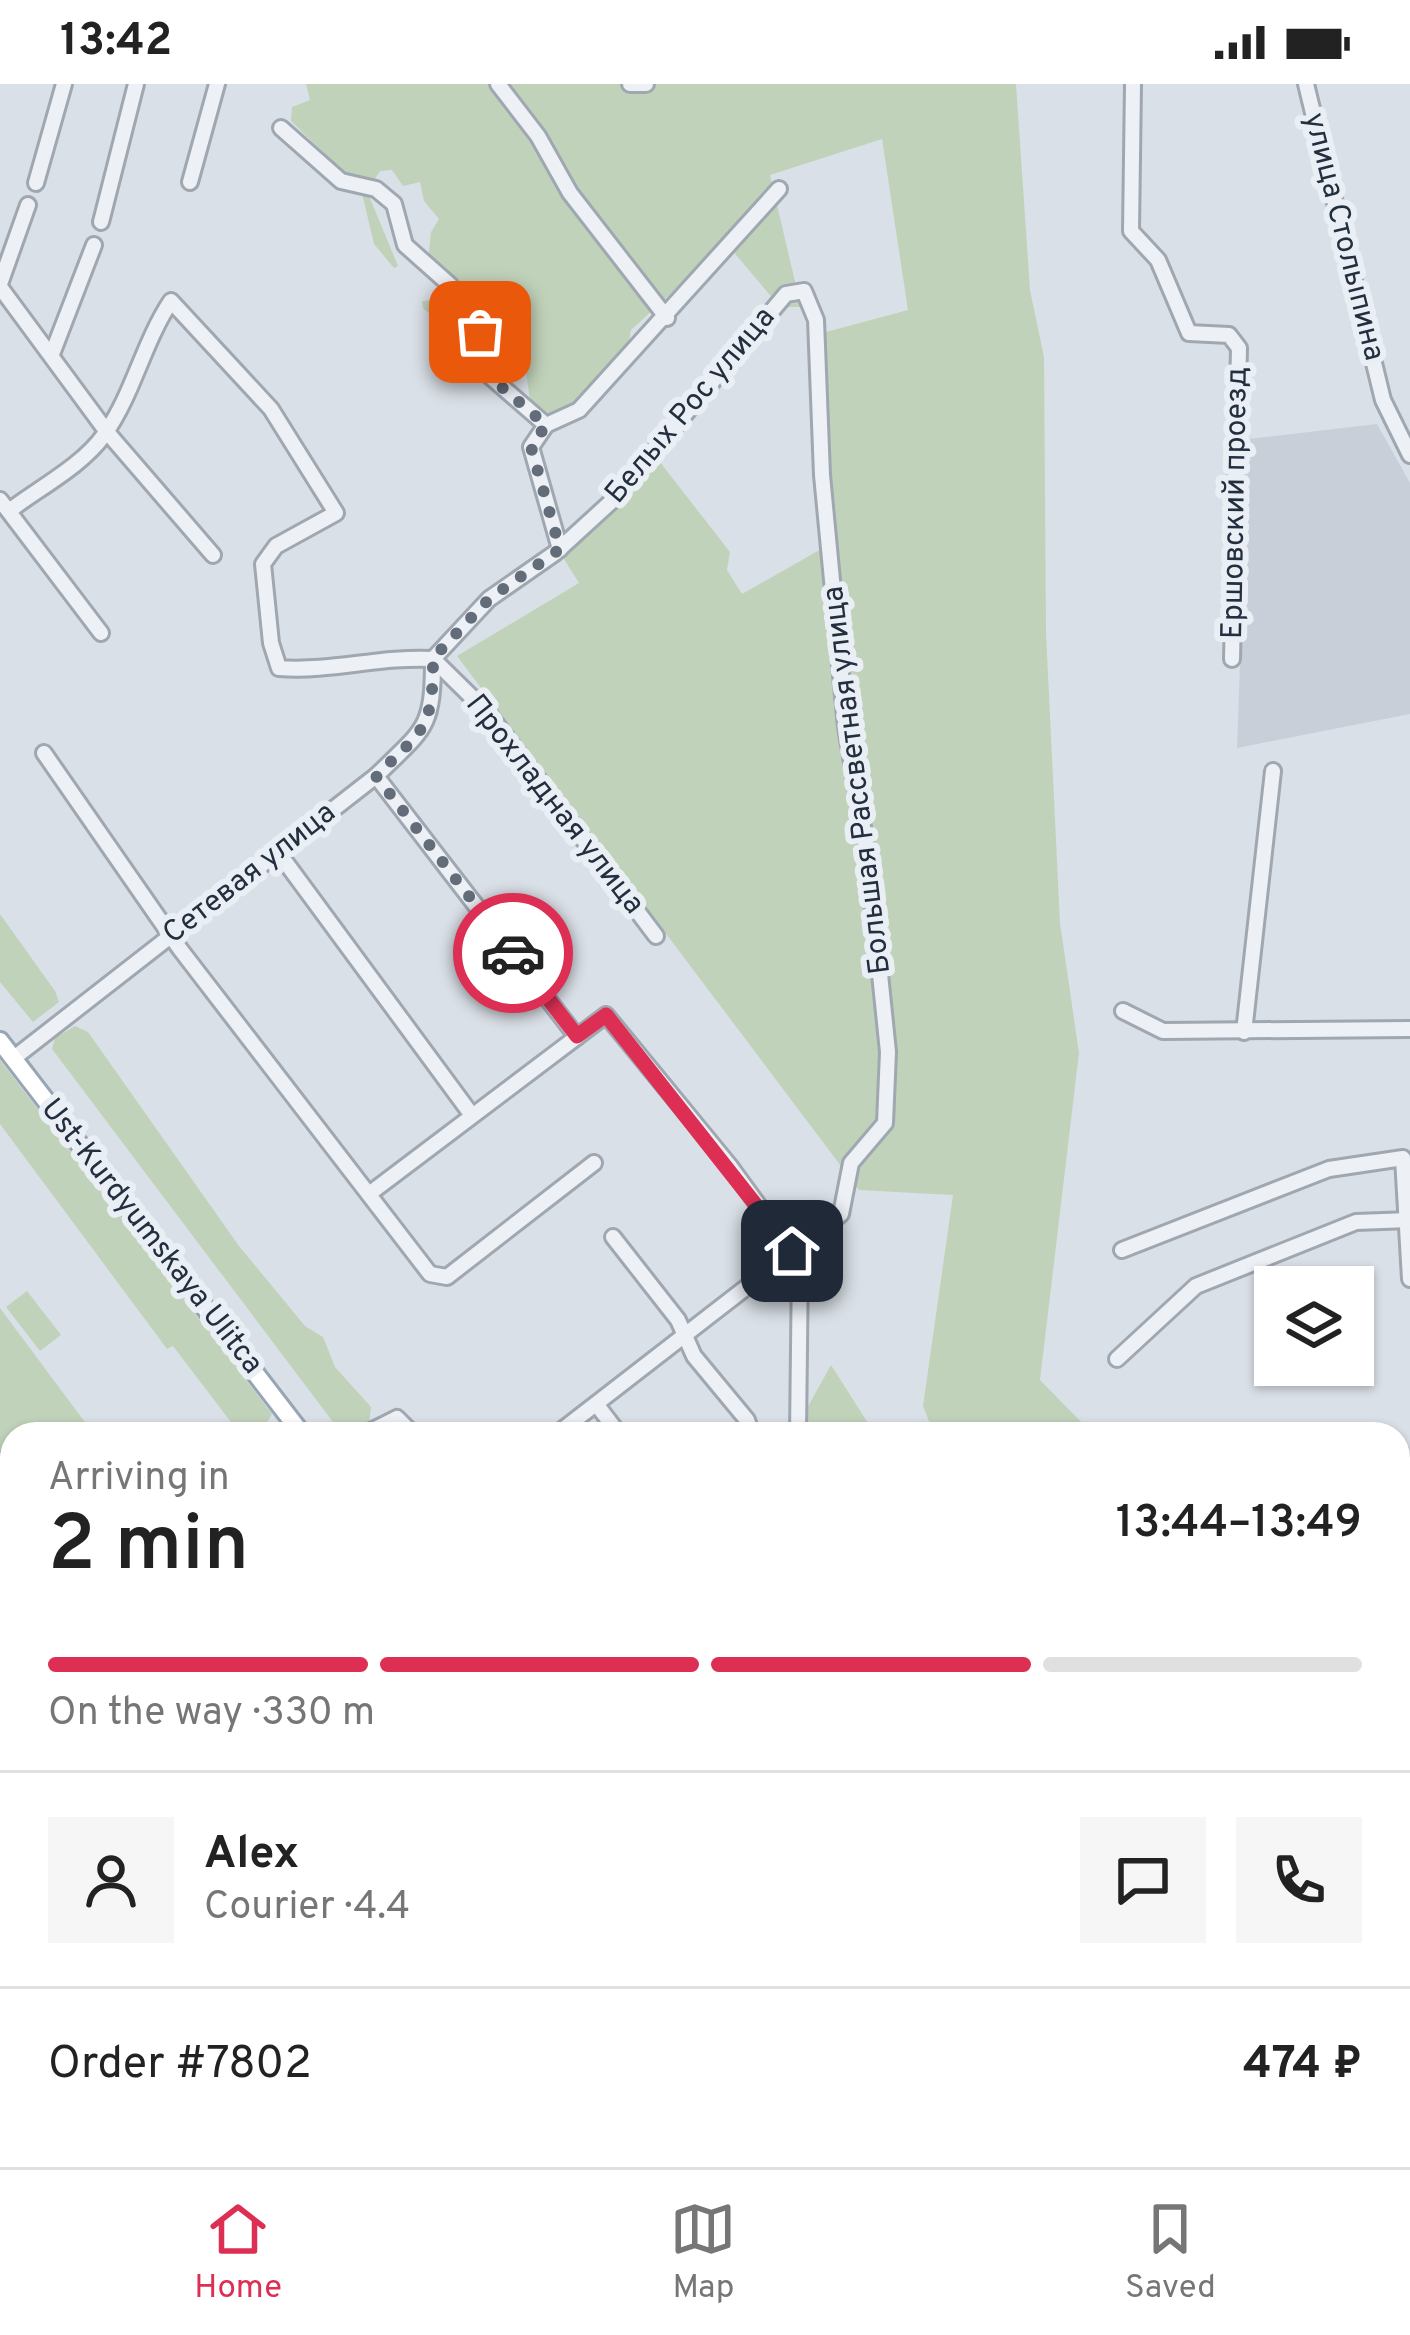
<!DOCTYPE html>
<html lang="en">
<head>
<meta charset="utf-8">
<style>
	body { margin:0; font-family:Overpass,sans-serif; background:#f6f6f6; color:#222; height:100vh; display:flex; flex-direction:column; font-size:45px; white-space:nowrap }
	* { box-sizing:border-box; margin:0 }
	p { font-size:39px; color:#767676 }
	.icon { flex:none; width:66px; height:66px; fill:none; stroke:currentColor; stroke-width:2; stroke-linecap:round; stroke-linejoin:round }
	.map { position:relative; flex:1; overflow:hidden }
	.sheet { position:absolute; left:0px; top:1338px; width:1410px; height:747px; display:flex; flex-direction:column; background:#fff; border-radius:36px 36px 0 0; box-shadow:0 3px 9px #0004 }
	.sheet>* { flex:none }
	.tools { position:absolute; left:1254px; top:1182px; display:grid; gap:24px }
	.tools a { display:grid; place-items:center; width:120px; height:120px; border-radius:0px; background:#fff; box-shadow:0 3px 9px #0004; font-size:60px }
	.pin { position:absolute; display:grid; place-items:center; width:102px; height:102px; color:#fff; margin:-51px; border-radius:24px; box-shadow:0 6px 18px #0006 }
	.courier { position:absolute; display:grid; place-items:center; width:120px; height:120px; margin:-60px; border:9px solid #dc2f53; border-radius:50%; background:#fff; color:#222; box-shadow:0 3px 15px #0007 }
	.head em { font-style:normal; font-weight:600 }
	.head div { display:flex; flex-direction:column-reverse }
	.head { display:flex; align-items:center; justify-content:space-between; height:204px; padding:0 48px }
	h1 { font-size:78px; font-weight:600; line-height:90px }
	.bar { display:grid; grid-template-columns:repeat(4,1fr); gap:18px 12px; align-content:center; height:144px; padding:0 48px }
	.bar i { height:15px; border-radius:9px; background:#e0e0e0 }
	.bar .current { background:#dc2f53 }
	.bar p { grid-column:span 4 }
	.line { display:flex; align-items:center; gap:30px; padding:0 48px; border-top:3px solid #e0e0e0 }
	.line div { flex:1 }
	.round { display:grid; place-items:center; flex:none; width:126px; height:126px; border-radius:0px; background:#f6f6f6 }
	.status { display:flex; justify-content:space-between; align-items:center; height:84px; padding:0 60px; background:#fff; direction:ltr }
	.status svg { height:33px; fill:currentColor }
	.tabs { display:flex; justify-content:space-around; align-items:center; height:168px; border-top:3px solid #e0e0e0; background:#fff; font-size:33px; color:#767676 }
	.tabs a { display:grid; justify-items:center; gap:6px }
	.tabs .current { color:#dc2f53 }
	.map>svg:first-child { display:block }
	.built { fill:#c8cfd9 }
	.green { fill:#c1d2ba }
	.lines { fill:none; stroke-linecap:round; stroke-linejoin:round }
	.minor-casing { stroke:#9fa7b1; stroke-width:20 }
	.major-casing { stroke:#98a5b4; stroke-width:22 }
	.minor { stroke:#edf0f5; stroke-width:14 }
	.major { stroke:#fff; stroke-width:16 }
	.done { stroke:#636c79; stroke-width:12; stroke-dasharray:0 21.6 }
	.route { stroke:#dc2f53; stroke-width:15 }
	.labels { text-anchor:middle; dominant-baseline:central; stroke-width:12; stroke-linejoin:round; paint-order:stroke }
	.street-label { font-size:30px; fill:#232e3e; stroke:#e9eff5 }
</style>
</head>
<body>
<div class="status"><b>13:42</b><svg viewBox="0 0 49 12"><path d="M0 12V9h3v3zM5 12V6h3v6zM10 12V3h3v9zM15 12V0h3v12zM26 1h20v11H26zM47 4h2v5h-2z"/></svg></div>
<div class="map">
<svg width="1410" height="2083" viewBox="0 0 1410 2083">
	<rect width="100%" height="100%" fill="#dae0e7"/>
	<!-- built -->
	<g class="built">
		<polygon points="1377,340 1410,399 1410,630 1237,664 1248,355"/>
		<polygon points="0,1399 12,1415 12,1746 0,1755"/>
	</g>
	<!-- green -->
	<g class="green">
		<path d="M306,0H1016L1030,206L1044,273L1046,549L1060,839L1079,969L1040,1296L1093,1350H934L923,1322L953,1111L859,1106L457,572L579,499L562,472L656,373L730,468L727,486L742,510L823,464L811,252L908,226L882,55L770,91L801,223H780L726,159L631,246C627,283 585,321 552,334L530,316L526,288L515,272L502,270L494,247C470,258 442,241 423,224L422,217L467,213L459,199L428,177L431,148L439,135L424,117L420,98L403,102L392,86L380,87L367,107L398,182L394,184L374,160L361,105L291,37L292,23L310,16Z"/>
		<polygon points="0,830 55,907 59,918 33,938 0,898"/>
		<polygon points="75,942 88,948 239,1162 305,1242 323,1253 335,1283 371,1323 369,1340 357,1350 342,1350 52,965 55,954"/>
		<polygon points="0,976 272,1330 260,1350 240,1350 173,1262 167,1265 0,1040"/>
		<polygon points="27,1207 61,1251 40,1267 6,1223"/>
		<polygon points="0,1224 87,1341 94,1350 12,1350 12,1380 0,1365"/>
		<polygon points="831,1281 875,1350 806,1350 806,1326"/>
		<polygon points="1398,2072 1410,2077 1410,2083 1190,2083 1157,2073"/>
	</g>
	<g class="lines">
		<defs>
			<g id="minor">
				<polyline points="498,0 538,52 570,109 667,234"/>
				<polyline points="630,0 646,0"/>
				<polyline points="1133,0 1131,147 1158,176 1189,249 1229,251 1239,264 1232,575"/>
				<polyline points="1306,0 1383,316 1410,371"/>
				<polyline points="281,44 341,97 376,105 394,120 405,161 450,201 480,248 485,288 546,341 531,363 560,465"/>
				<polyline points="190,98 217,0"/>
				<polyline points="36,99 64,0"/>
				<polyline points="101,138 136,0"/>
				<polyline points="0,200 28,121"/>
				<polyline points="0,203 107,348 213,471"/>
				<polyline points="52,270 94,161"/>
				<polyline points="546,341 579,326 779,105"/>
				<polyline points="0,416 101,549"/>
				<path d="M9,427C39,404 82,382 104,351C133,311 143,259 171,217L271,325L336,429L276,462L263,480L271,559L279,584C332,588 380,572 433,575L488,629L656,852"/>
				<polyline points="44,669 180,865 430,1190 447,1193 594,1079"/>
				<polyline points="376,692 577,953"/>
				<polyline points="278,768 471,1030"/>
				<polyline points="1123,927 1163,947 1410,945"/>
				<polyline points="1244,948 1273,687"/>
				<path d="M14,974L376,692C425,644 433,645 433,575L489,515L555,469L613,416L786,210L804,207L816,236L822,391L846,643L868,773L888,968L885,1039L851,1079L841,1130L557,1350"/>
				<polyline points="369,1110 606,931 729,1081 800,1178 798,1350"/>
				<polyline points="613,1153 678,1236 694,1272 747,1336 752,1350"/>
				<polyline points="1122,1166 1329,1085 1403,1074 1410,1195"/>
				<polyline points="1117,1275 1196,1202 1356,1138 1410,1136"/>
				<polyline points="597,1321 619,1350"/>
				<polyline points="365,1350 397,1334 413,1350"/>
				<polyline points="0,1376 12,1392"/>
				<polyline points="1398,1620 1410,1624"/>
				<polyline points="1398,1744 1410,1748"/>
				<polyline points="0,1764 12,1755"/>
				<polyline points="1398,1884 1410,1888"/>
				<polyline points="0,2049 12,2065"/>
				<polyline points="18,2073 26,2083"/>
				<polyline points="936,2073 968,2083"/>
				<polyline points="207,2083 220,2073"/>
				<polyline points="647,2083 659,2073"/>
			</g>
			<g id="major">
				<polyline points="0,957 302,1350"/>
				<polyline points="1109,2073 1140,2083"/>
			</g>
		</defs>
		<!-- minor casing -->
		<use href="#minor" class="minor-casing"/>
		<!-- major casing -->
		<use href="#major" class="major-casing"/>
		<!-- minor -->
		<use href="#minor" class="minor"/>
		<!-- major -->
		<use href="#major" class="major"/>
	</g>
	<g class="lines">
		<!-- done -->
		<path class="done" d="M480,248L484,288L546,341L531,363L560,465L489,515L433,574C433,645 425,644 376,692L513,869"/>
		<!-- route -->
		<polyline class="route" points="513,869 577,952 606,931 792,1167"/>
	</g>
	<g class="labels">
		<!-- street labels -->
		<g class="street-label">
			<text transform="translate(1343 153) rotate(76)">улица Столыпина</text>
			<text transform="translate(691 322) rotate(-50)">Белых Рос улица</text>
			<text transform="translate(1236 419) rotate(-89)">Ершовский проезд</text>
			<text transform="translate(858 696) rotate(-97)">Большая Рассветная улица</text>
			<text transform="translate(554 721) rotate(52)">Прохладная улица</text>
			<text transform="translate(250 790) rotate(-38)">Сетевая улица</text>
			<text transform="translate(151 1153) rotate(52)">Ust-Kurdyumskaya Ulitca</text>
		</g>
	</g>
</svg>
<div class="tools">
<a><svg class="icon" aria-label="layers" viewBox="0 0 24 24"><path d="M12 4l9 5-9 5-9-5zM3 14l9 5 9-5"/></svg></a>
</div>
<div class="pin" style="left:480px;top:248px;background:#ea580c"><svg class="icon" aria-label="bag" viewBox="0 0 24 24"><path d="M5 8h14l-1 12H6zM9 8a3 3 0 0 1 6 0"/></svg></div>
<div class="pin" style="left:792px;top:1167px;background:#1f2937"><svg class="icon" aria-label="home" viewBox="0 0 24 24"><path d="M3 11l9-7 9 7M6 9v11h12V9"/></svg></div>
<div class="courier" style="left:513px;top:869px"><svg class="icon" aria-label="car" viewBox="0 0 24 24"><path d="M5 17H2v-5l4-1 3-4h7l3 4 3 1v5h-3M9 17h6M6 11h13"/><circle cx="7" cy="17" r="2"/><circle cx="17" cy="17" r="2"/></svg></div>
<section class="sheet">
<div class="head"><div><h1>2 min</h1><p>Arriving in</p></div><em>13:44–13:49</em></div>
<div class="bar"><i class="current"></i><i class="current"></i><i class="current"></i><i></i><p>On the way · 330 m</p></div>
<div class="line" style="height:216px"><a class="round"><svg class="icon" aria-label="person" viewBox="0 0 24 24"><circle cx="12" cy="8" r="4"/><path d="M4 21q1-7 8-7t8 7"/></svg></a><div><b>Alex</b><p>Courier · 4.4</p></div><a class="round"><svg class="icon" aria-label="chat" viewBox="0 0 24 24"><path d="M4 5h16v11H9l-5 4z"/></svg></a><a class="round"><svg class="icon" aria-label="phone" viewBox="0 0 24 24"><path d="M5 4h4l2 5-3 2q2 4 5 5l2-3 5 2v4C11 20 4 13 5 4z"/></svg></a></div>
<div class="line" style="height:156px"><div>Order #7802</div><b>474 ₽</b></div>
</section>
</div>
<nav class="tabs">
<a class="current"><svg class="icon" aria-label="home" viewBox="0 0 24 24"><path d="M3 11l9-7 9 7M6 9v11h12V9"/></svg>Home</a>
<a><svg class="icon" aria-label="map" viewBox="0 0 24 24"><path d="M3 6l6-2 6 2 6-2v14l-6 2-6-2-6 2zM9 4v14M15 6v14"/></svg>Map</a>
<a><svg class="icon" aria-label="saved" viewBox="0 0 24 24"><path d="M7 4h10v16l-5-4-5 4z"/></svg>Saved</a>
</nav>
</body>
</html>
